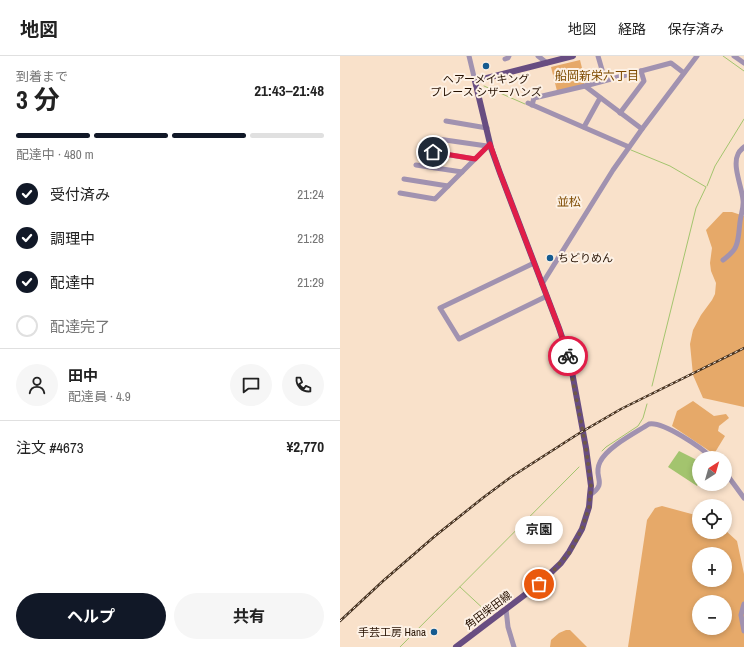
<!DOCTYPE html>
<html lang="ja">
<head>
<meta charset="utf-8">
<style>
	body { margin:0; font-family:"Archivo Narrow","Noto Sans JP",sans-serif; background:#f6f6f6; color:#222; height:100vh; display:flex; flex-direction:column; font-size:15px; white-space:nowrap }
	* { box-sizing:border-box; margin:0 }
	p { font-size:13px; color:#767676 }
	.icon { flex:none; width:22px; height:22px; fill:none; stroke:currentColor; stroke-width:2; stroke-linecap:round; stroke-linejoin:round }
	.map { position:relative; flex:1; overflow:hidden }
	.panel { display:flex; flex-direction:column; background:#fff; width:340px }
	.panel>* { flex:none }
	.needle { width:26px; rotate:37deg }
	.controls { position:absolute; left:352px; top:395px; display:grid; gap:8px }
	.controls a { display:grid; place-items:center; width:40px; height:40px; border-radius:50%; background:#fff; box-shadow:0 2px 6px #0003; font-size:20px }
	.pin { position:absolute; display:grid; place-items:center; width:34px; height:34px; color:#fff; margin:-17px; border:2px solid #fff; border-radius:50%; box-shadow:0 1px 4px #0007 }
	.courier { position:absolute; display:grid; place-items:center; width:40px; height:40px; margin:-20px; border:3px solid #e11d48; border-radius:50%; background:#fff; color:#222; box-shadow:0 1px 5px #0007 }
	.bubble { position:absolute; height:28px; border-radius:14px; background:#fff; box-shadow:0 2px 6px #0003; font-size:13px; font-weight:700; line-height:28px; text-align:center }
	.overview em { font-style:normal; font-weight:700 }
	.overview div { display:flex; flex-direction:column-reverse }
	.overview { display:flex; align-items:center; justify-content:space-between; height:68px; padding:0 16px }
	h1 { font-size:26px; font-weight:700; line-height:30px }
	.bar { display:grid; grid-template-columns:repeat(4,1fr); gap:6px 4px; align-content:center; height:48px; padding:0 16px }
	.bar i { height:5px; border-radius:3px; background:#e0e0e0 }
	.bar .active { background:#111827 }
	.bar p { grid-column:span 4 }
	.line { display:flex; align-items:center; gap:10px; padding:0 16px; border-top:1px solid #e0e0e0 }
	.line div { flex:1 }
	.round { display:grid; place-items:center; flex:none; width:42px; height:42px; border-radius:21px; background:#f6f6f6 }
	ol { padding:0 16px; list-style:none }
	li { display:flex; align-items:center; gap:12px; height:44px }
	li p { margin-inline-start:auto }
	li .icon { padding:4px; border-radius:50%; background:#111827; color:#fff; stroke-width:4 }
	li:last-child { color:#767676 }
	li i { width:22px; height:22px; border:2px solid #e0e0e0; border-radius:50% }
	.button { display:flex; gap:8px; margin-top:auto; padding:8px 16px }
	.button a { flex:1; height:46px; border-radius:24px; background:#111827; color:#fff; font-size:16px; font-weight:700; line-height:46px; text-align:center }
	.button a+a { background:#f6f6f6; color:#222 }
	header { display:flex; align-items:center; gap:24px; box-sizing:border-box; height:56px; padding:0 20px; background:#fff; border-bottom:1px solid #e0e0e0 }
	header strong { font-size:19px }
	nav { display:flex; gap:22px; margin-inline-start:auto; font-size:14px }
	main { display:flex; flex:1; min-height:0 }
	.map>svg:first-child { display:block }
	.green { fill:#e6a969; fill-rule:evenodd }
	.water { fill:#a3c46e }
	.lines { fill:none; stroke-linecap:round; stroke-linejoin:round }
	.stream { stroke:#a3c46e; stroke-width:1 }
	.minor { stroke:#a192b0; stroke-width:5 }
	.major { stroke:#684d81; stroke-width:6 }
	.rail-casing { stroke:#483321; stroke-width:2.5 }
	.rail { stroke:#fdf1e5; stroke-width:1; stroke-dasharray:3; stroke-linecap:butt }
	.done { stroke:#6f5947; stroke-width:4; stroke-dasharray:0 7.2 }
	.route { stroke:#e11d48; stroke-width:5 }
	.poi-dot { fill:#155b90; stroke:#fdf1e5; stroke-width:1.5 }
	.labels { text-anchor:middle; dominant-baseline:central; stroke-width:4; stroke-linejoin:round; paint-order:stroke }
	.poi-label { font-size:11px; fill:#251000; stroke:#fdf1e5 }
	.street-label { font-size:11px; fill:#251000; stroke:#fdf1e5 }
	.neighbourhood-label { font-size:12px; fill:#7d4a00; stroke:#fdf1e5 }
</style>
</head>
<body>
<header>
<strong>地図</strong>
<nav><a>地図</a><a>経路</a><a>保存済み</a></nav>
</header>
<main>
<section class="panel">
<div class="overview"><div><h1>3 分</h1><p>到着まで</p></div><em>21:43–21:48</em></div>
<div class="bar"><i class="active"></i><i class="active"></i><i class="active"></i><i></i><p>配達中 · 480 m</p></div>
<ol>
<li><svg class="icon" aria-label="check" viewBox="0 0 24 24"><path d="M5 12l5 5 9-10"/></svg>受付済み<p>21:24</p></li>
<li><svg class="icon" aria-label="check" viewBox="0 0 24 24"><path d="M5 12l5 5 9-10"/></svg>調理中<p>21:28</p></li>
<li><svg class="icon" aria-label="check" viewBox="0 0 24 24"><path d="M5 12l5 5 9-10"/></svg>配達中<p>21:29</p></li>
<li><i></i>配達完了</li>
</ol>
<div class="line" style="height:72px"><a class="round"><svg class="icon" aria-label="person" viewBox="0 0 24 24"><circle cx="12" cy="8" r="4"/><path d="M4 21q1-7 8-7t8 7"/></svg></a><div><b>田中</b><p>配達員 · 4.9</p></div><a class="round"><svg class="icon" aria-label="chat" viewBox="0 0 24 24"><path d="M4 5h16v11H9l-5 4z"/></svg></a><a class="round"><svg class="icon" aria-label="phone" viewBox="0 0 24 24"><path d="M5 4h4l2 5-3 2q2 4 5 5l2-3 5 2v4C11 20 4 13 5 4z"/></svg></a></div>
<div class="line" style="height:52px"><div>注文 #4673</div><b>¥2,770</b></div>
<div class="button"><a>ヘルプ</a><a>共有</a></div>
</section>
<div class="map">
<svg width="404" height="591" viewBox="0 0 404 591">
	<rect width="100%" height="100%" fill="#f9e1ca"/>
	<!-- green -->
	<g class="green">
		<polygon points="240,4 246,28 217,35 211,11"/>
		<polygon points="383,156 392,156 404,160 404,351 363,342 353,319 350,288 353,274 361,259 372,244 375,238 376,227 371,215 370,207 372,192 366,174"/>
		<polygon points="353,345 374,360 386,358 389,362 379,370 378,375 385,380 374,398 332,370 337,355"/>
		<path d="M322,450L359,460V476H385V474L397,485L404,518V591H288L307,464L315,452ZM359,498H385V524H359ZM359,546H385V572H359Z"/>
		<polygon points="226,574 230,574 247,591 210,591 211,584 219,577"/>
	</g>
	<!-- water -->
	<polygon class="water" points="339,395 359,405 359,426 357,430 328,411"/>
	<g class="lines">
		<!-- stream -->
		<g class="stream">
			<polyline points="383,0 404,15"/>
			<polyline points="144,30 185,48"/>
			<polyline points="291,94 330,110 366,131 356,152 312,330"/>
			<polyline points="367,130 375,110 404,63"/>
			<polyline points="262,395 266,391 298,370 303,362 307,348"/>
			<polyline points="120,531 148,557"/>
			<polyline points="60,591 239,411"/>
		</g>
		<!-- minor -->
		<g class="minor">
			<polyline points="129,0 135,25"/>
			<polyline points="198,0 207,7"/>
			<polyline points="258,0 265,24"/>
			<polyline points="394,0 404,7"/>
			<polyline points="165,3 168,2 169,0"/>
			<polyline points="245,30 302,73"/>
			<polyline points="188,47 289,91"/>
			<polyline points="192,49 194,42 245,30 331,7 344,17"/>
			<polyline points="280,57 304,25 301,15"/>
			<polyline points="106,65 147,72"/>
			<polyline points="244,71 260,42"/>
			<polyline points="91,82 147,90"/>
			<polyline points="79,94 135,103"/>
			<polyline points="76,109 122,116"/>
			<polyline points="64,123 108,130"/>
			<polyline points="60,137 95,143 150,88"/>
			<path d="M383,204C388,200 394,196 396,190C399,183 399,173 400,166C401,158 404,151 403,144C402,131 392,110 398,98C399,95 402,93 404,91"/>
			<polyline points="194,207 100,252 119,283 207,240"/>
			<polyline points="202,228 273,114 302,73 357,0"/>
			<polyline points="385,416 404,442"/>
			<path d="M250,439C269,426 252,422 260,406C267,391 295,377 309,368C323,365 362,392 372,402"/>
			<polyline points="404,548 401,559 404,575"/>
			<polyline points="166,553 168,571 174,591"/>
		</g>
		<!-- major -->
		<polyline class="major" points="116,591 199,528 221,507 229,496 242,473 249,451 250,439 251,430 246,392 230,305 219,272 160,117 151,92 135,25 233,0"/>
		<defs>
			<polyline id="rail" points="0,565 43,525 95,480 144,441 171,421 238,378 281,353 404,292"/>
		</defs>
		<!-- rail casing -->
		<use href="#rail" class="rail-casing"/>
		<!-- rail -->
		<use href="#rail" class="rail"/>
	</g>
	<g class="lines">
		<!-- done -->
		<polyline class="done" points="199,528 214,514 230,496 242,473 249,451 251,430 246,392 228,300"/>
		<!-- route -->
		<polyline class="route" points="93,96 135,103 150,88 160,117 219,272 228,300"/>
	</g>
	<!-- markers -->
	<g class="poi-dot">
		<circle cx="146" cy="10" r="4"/>
		<circle cx="210" cy="202" r="4"/>
		<circle cx="94" cy="576" r="4"/>
	</g>
	<g class="labels">
		<!-- poi labels -->
		<g class="poi-label">
			<text x="146" y="23">ヘアーメイキング<tspan x="146" dy="13">プレース シザーハンズ</tspan></text>
			<text x="218" y="202" text-anchor="start">ちどりめん</text>
			<text x="86" y="576" text-anchor="end">手芸工房 Hana</text>
		</g>
		<!-- street labels -->
		<g class="street-label">
			<text transform="translate(148 554) rotate(-37)">角田柴田線</text>
		</g>
		<!-- neighbourhood labels -->
		<g class="neighbourhood-label">
			<text x="257" y="20">船岡新栄六丁目</text>
			<text x="229" y="146">並松</text>
		</g>
	</g>
</svg>
<div class="controls">
<a><svg class="needle" viewBox="-14 -14 28 28"><path d="M0-13l5 13h-10z" fill="#e53935"/><path d="M0 13l5-13h-10z" fill="#767676"/></svg></a>
<a><svg class="icon" aria-label="locate" viewBox="0 0 24 24"><circle cx="12" cy="12" r="6"/><path d="M12 2v4M12 18v4M2 12h4M18 12h4"/></svg></a>
<a>+</a>
<a>−</a>
</div>
<div class="pin" style="left:199px;top:528px;background:#ea580c"><svg class="icon" aria-label="bag" viewBox="0 0 24 24"><path d="M5 8h14l-1 12H6zM9 8a3 3 0 0 1 6 0"/></svg></div>
<div class="pin" style="left:93px;top:96px;background:#1f2937"><svg class="icon" aria-label="home" viewBox="0 0 24 24"><path d="M3 11l9-7 9 7M6 9v11h12V9"/></svg></div>
<div class="courier" style="left:228px;top:300px"><svg class="icon" aria-label="bike" viewBox="0 0 24 24"><circle cx="6" cy="16" r="4"/><circle cx="18" cy="16" r="4"/><path d="M6 16l4-8h5l3 8M10 8l3 8H6M13 5h3"/></svg></div>
<div class="bubble" style="left:175px;top:460px;width:48px">京園</div>
</div>
</main>
</body>
</html>
